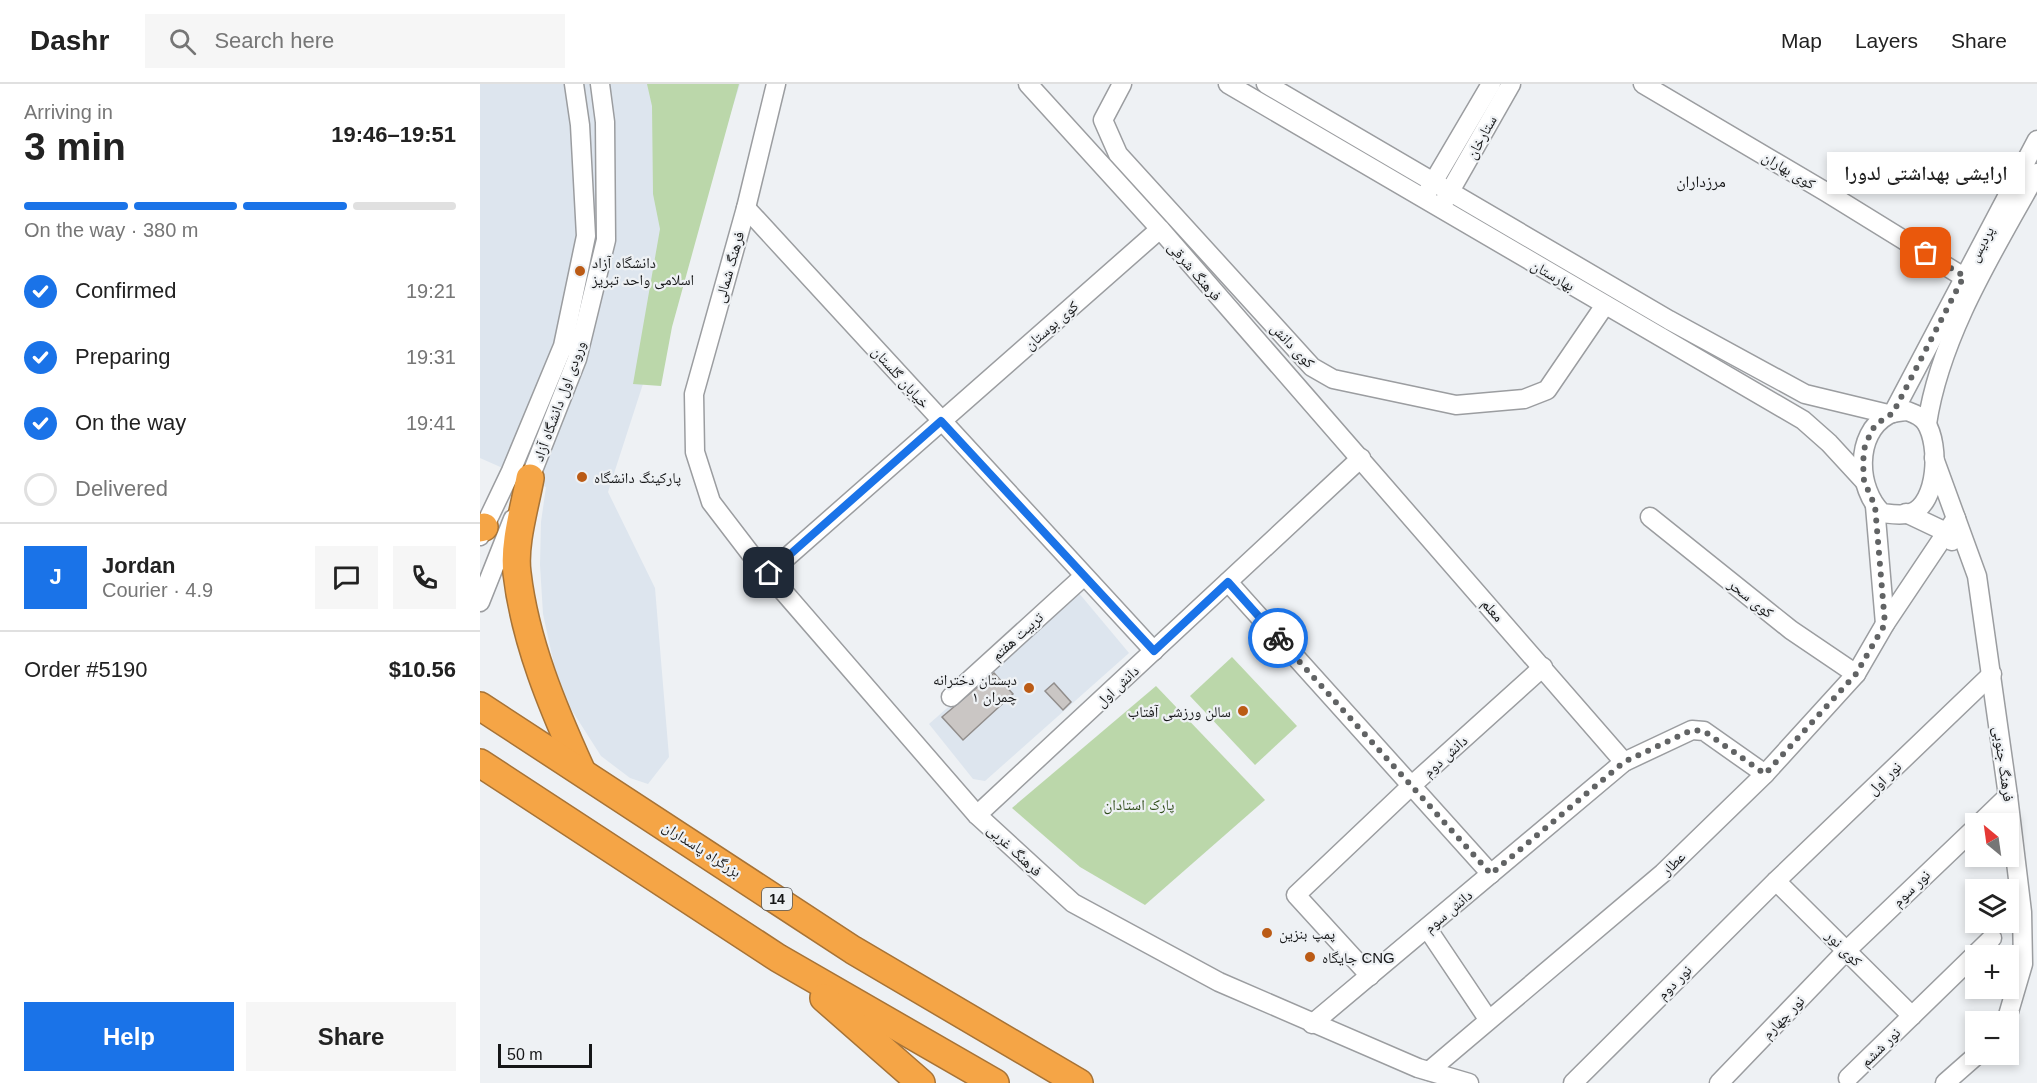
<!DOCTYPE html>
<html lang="en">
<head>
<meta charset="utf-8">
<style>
	body { margin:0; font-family:Arial,"Noto Naskh Arabic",sans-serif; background:#f6f6f6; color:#222; height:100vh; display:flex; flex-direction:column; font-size:22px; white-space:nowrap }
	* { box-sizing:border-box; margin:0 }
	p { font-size:20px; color:#767676 }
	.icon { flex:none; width:33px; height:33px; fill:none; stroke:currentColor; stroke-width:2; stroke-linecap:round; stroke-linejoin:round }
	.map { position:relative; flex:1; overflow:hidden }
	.panel { display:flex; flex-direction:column; background:#fff; width:480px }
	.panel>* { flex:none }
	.needle { width:39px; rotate:331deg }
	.controls { position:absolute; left:1485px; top:729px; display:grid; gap:12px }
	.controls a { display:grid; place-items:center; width:54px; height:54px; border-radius:0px; background:#fff; box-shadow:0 3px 9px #0003; font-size:30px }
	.scale { position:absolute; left:18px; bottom:15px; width:94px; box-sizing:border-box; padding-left:6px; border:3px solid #151617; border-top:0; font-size:16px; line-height:21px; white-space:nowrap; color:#151617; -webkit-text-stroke:4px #eef1f4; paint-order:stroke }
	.pin { position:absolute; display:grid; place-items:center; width:51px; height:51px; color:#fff; margin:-26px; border-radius:12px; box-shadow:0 3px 9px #0006 }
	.courier { position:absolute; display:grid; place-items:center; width:60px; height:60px; margin:-30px; border:4px solid #1a73e8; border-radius:50%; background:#fff; color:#222; box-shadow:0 2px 8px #0007 }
	.bubble { position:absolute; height:42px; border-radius:0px; background:#fff; box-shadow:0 3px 9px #0003; font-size:20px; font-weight:600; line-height:42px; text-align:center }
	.head em { font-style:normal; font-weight:600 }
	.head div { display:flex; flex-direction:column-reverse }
	.head { display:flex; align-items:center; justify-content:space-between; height:102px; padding:0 24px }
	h1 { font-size:39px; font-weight:600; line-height:45px }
	.bar { display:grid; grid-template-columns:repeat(4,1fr); gap:9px 6px; align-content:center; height:72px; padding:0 24px }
	.bar i { height:8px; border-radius:4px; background:#e0e0e0 }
	.bar .selected { background:#1a73e8 }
	.bar p { grid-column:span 4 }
	.line { display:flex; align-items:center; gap:15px; padding:0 24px; border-top:2px solid #e0e0e0 }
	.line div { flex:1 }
	.round { display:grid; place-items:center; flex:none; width:63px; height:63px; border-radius:0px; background:#f6f6f6 }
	ol { padding:0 24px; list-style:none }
	li { display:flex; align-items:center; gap:18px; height:66px }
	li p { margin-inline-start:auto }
	li .icon { padding:6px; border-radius:50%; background:#1a73e8; color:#fff; stroke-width:4 }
	li:last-child { color:#767676 }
	li i { width:33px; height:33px; border:3px solid #e0e0e0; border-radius:50% }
	.action { display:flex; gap:12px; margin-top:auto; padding:12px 24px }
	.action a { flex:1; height:69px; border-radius:0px; background:#1a73e8; color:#fff; font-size:24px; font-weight:600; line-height:69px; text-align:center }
	.action a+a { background:#f6f6f6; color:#222 }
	header { display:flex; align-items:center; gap:36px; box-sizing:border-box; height:84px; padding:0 30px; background:#fff; border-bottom:2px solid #e0e0e0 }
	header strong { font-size:28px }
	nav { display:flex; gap:33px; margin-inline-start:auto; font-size:21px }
	.search { width:420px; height:54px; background:#f6f6f6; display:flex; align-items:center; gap:15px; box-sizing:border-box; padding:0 21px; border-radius:0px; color:#767676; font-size:22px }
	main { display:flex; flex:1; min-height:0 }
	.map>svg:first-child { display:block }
	.built { fill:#dde5ee }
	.green { fill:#bbd7aa }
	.building { fill:#cac6c4; stroke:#918d8b; stroke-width:1.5 }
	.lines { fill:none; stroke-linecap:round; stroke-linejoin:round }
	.minor-casing { stroke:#9b9da0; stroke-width:21 }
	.highway-casing { stroke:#a77336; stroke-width:30 }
	.minor { stroke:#fff; stroke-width:18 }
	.highway { stroke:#f5a546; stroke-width:27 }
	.done { stroke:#616364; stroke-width:6; stroke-dasharray:0 10.8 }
	.route { stroke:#1a73e8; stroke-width:8 }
	.poi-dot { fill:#bb5b15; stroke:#eef1f4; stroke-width:2 }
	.labels { text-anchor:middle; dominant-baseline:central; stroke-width:4.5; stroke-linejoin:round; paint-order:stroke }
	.shield { fill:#eef1f4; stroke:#565859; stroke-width:1.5 }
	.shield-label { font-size:14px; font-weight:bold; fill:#151617 }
	.street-label { font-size:15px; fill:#151617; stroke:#eef1f4 }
	.poi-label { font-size:15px; fill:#151617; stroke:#eef1f4; text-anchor:start }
	.park-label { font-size:15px; fill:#2f4c19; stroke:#eef1f4 }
	.neighbourhood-label { font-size:16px; fill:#151617; stroke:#eef1f4 }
</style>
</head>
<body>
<header>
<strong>Dashr</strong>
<div class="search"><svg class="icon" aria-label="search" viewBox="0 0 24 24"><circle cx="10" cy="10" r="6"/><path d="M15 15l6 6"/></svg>Search here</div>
<nav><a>Map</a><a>Layers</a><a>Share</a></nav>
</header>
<main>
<section class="panel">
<div class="head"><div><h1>3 min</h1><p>Arriving in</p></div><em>19:46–19:51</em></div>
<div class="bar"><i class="selected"></i><i class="selected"></i><i class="selected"></i><i></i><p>On the way · 380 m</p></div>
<ol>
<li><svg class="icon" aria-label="check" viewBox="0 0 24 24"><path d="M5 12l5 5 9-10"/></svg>Confirmed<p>19:21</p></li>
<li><svg class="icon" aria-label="check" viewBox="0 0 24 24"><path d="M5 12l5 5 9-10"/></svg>Preparing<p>19:31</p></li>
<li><svg class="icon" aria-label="check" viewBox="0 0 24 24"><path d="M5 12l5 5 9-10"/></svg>On the way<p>19:41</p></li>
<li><i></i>Delivered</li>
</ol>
<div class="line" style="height:108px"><b class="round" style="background:#1a73e8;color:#fff">J</b><div><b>Jordan</b><p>Courier · 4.9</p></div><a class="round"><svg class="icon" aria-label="chat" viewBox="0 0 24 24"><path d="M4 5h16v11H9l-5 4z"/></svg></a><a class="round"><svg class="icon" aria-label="phone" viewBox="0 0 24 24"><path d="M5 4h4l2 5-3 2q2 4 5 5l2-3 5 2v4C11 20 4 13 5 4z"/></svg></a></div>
<div class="line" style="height:78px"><div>Order #5190</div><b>$10.56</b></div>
<div class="action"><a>Help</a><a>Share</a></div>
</section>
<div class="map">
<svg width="1557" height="999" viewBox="0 0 1557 999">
	<rect width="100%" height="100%" fill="#eef1f4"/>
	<!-- built -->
	<g class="built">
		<polygon points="0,0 260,0 128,408 175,504 189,673 168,700 150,694 121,672 91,625 75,585 63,530 60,481 61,438 66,403 0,374"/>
		<polygon points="598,508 649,569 505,697 493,695 449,640"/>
	</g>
	<!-- green -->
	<g class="green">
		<polygon points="167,0 259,0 192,243 181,302 153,300 180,145 173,110 172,22"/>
		<polygon points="752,573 817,642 775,681 710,612"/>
		<polygon points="676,602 785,716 665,821 600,783 532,724"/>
	</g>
	<!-- building -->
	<g class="building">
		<polygon points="514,589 533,610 483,656 462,633"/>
		<polygon points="574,599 591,618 583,626 565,607"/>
	</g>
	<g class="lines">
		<defs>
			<g id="minor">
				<polyline points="296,0 266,124 214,310 215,368 231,418 270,469 497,731 593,819 739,898 938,984 989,999"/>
				<polyline points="548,0 680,145 1144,678"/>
				<polyline points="642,0 623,36 638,70 832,283 853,295 976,321 1044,315 1067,306 1125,221"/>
				<polyline points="748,0 1323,336 1349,359 1384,397"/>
				<polyline points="786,0 1189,236 1325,310 1408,330"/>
				<polyline points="1163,0 1346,108 1495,200"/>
				<polyline points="948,107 1011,0"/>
				<polyline points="965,116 1031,0"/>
				<polyline points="266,124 674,567"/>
				<path d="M1427,327C1435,330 1441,332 1446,339C1460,361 1458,419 1431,429C1422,432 1411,430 1402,429C1377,405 1374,350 1408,331C1413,328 1421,328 1427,327Z"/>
				<polyline points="1413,329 1557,56"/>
				<path d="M1447,340C1460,252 1514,166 1557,89"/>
				<polyline points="1454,374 1497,492 1528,712 1542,828 1543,880 1526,938"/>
				<polyline points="46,404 97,275 126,156 125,38 120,0"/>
				<polyline points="1395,422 1405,540"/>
				<polyline points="1426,429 1466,448 1472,457"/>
				<polyline points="1170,433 1311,546 1376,590"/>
				<polyline points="0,452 31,387 83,262 106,152 100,41 94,0"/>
				<polyline points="289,489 680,145"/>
				<polyline points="748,498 1011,790"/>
				<polyline points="0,518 33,435"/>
				<polyline points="471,613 604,492"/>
				<polyline points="497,731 881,374"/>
				<polyline points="1499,740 1528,712"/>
				<polyline points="1296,797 1432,932"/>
				<polyline points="947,844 1008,935"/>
				<polyline points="890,892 816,811 931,702 1063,583"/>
				<polyline points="832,940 1144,678 1212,646 1224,647 1285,690"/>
				<polyline points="949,987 1183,789 1285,690 1376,590 1405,540 1476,434"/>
				<polyline points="1368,994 1512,854"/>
				<polyline points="1093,999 1296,797 1512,590"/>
				<polyline points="1239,999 1367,866 1496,743"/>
				<polyline points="1465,999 1498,970"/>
			</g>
			<g id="highway">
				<path d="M50,394C45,422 33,461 37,489C45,558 73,624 101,686"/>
				<polyline points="0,444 4,443"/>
				<polyline points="0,622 373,866 599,999"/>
				<polyline points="0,679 298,874 515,999"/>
				<polyline points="344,914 441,999"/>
			</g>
		</defs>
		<!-- minor casing -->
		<use href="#minor" class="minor-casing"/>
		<!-- highway casing -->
		<use href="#highway" class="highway-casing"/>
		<!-- minor -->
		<use href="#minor" class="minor"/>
		<!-- highway -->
		<use href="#highway" class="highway"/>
	</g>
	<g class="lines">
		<!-- done -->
		<polyline class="done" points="798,554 1011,790 1144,678 1212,646 1224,647 1285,690 1376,590 1405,540 1395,422 1384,397 1383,378 1385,361 1395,341 1413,329 1484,192 1446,169"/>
		<!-- route -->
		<polyline class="route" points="289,489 461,337 674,567 748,498 798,554"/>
	</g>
	<!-- markers -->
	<g class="poi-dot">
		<circle cx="100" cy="187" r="6"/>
		<circle cx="102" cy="393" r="6"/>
		<circle cx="549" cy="604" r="6"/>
		<circle cx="763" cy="627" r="6"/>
		<circle cx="787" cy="849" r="6"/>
		<circle cx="830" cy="873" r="6"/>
	</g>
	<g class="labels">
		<!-- shield labels -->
		<rect class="shield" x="282" y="804" width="30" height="22" rx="4.5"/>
		<g class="shield-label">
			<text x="297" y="815">14</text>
		</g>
		<!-- street labels -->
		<g class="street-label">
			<text transform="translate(1001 53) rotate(-61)">ستارخان</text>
			<text transform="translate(1309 86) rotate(31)">کوی بهاران</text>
			<text transform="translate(1501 160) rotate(-62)">پردیس</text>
			<text transform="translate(249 183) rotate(-74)">فرهنگ شمالی</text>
			<text transform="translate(715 187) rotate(49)">فرهنگ شرقی</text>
			<text transform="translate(1073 191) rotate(30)">بهارستان</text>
			<text transform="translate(571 241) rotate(-41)">کوی بوستان</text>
			<text transform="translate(813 261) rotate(46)">کوی دانش</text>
			<text transform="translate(421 293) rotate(48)">خیابان گلستان</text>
			<text transform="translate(79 317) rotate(-70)">ورودی اول دانشگاه آزاد</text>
			<text transform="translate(1271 514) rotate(38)">کوی سحر</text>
			<text transform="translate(1013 526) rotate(49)">معلم</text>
			<text transform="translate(537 552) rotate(-42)">تربیت هفتم</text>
			<text transform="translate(637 602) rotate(-43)">دانش اول</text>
			<text transform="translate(965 672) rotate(-42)">دانش دوم</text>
			<text transform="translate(1524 680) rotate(82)">فرهنگ جنوبی</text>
			<text transform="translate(1404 694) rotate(-44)">نور اول</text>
			<text transform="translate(222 765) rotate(33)">بزرگراه پاسداران</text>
			<text transform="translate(535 766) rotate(43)">فرهنگ غربی</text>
			<text transform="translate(1193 779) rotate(-44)">عطار</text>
			<text transform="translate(1431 804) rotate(-44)">نور سوم</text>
			<text transform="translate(968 827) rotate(-40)">دانش سوم</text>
			<text transform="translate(1364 864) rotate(45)">کوی نور</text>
			<text transform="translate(1194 898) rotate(-45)">نور دوم</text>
			<text transform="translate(1303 933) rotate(-46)">نور چهارم</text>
			<text transform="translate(1400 963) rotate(-44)">نور ششم</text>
		</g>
		<!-- poi labels -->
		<g class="poi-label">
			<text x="112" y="178">دانشگاه آزاد<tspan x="112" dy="17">اسلامی واحد تبریز</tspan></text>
			<text x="114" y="393">پارکینگ دانشگاه</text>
			<text x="537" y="595" text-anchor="end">دبستان دخترانه<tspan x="537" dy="17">چمران ۱</tspan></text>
			<text x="751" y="627" text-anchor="end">سالن ورزشی آفتاب</text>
			<text x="799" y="849">پمپ بنزین</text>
			<text x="842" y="873">جایگاه CNG</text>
		</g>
		<!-- park labels -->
		<g class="park-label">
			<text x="659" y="720">پارک استادان</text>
		</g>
		<!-- neighbourhood labels -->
		<g class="neighbourhood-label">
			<text x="1221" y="97">مرزداران</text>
		</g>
	</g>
</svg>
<div class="controls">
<a><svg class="needle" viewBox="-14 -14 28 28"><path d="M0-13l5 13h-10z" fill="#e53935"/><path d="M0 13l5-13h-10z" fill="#767676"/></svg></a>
<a><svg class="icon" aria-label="layers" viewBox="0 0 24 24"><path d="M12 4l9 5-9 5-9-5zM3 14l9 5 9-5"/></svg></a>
<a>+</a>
<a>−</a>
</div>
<div class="scale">50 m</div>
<div class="pin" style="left:1446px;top:169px;background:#ea580c"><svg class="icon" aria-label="bag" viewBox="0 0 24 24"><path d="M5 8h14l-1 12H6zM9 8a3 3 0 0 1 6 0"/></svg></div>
<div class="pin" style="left:289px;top:489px;background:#1f2937"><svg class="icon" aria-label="home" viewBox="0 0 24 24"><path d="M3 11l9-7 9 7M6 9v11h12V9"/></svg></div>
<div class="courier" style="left:798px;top:554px"><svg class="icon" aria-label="bike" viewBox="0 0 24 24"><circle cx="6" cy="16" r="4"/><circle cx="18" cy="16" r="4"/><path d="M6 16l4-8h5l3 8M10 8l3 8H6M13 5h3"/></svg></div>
<div class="bubble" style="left:1347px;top:68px;width:198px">ارایشی بهداشتی لدورا</div>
</div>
</main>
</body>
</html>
